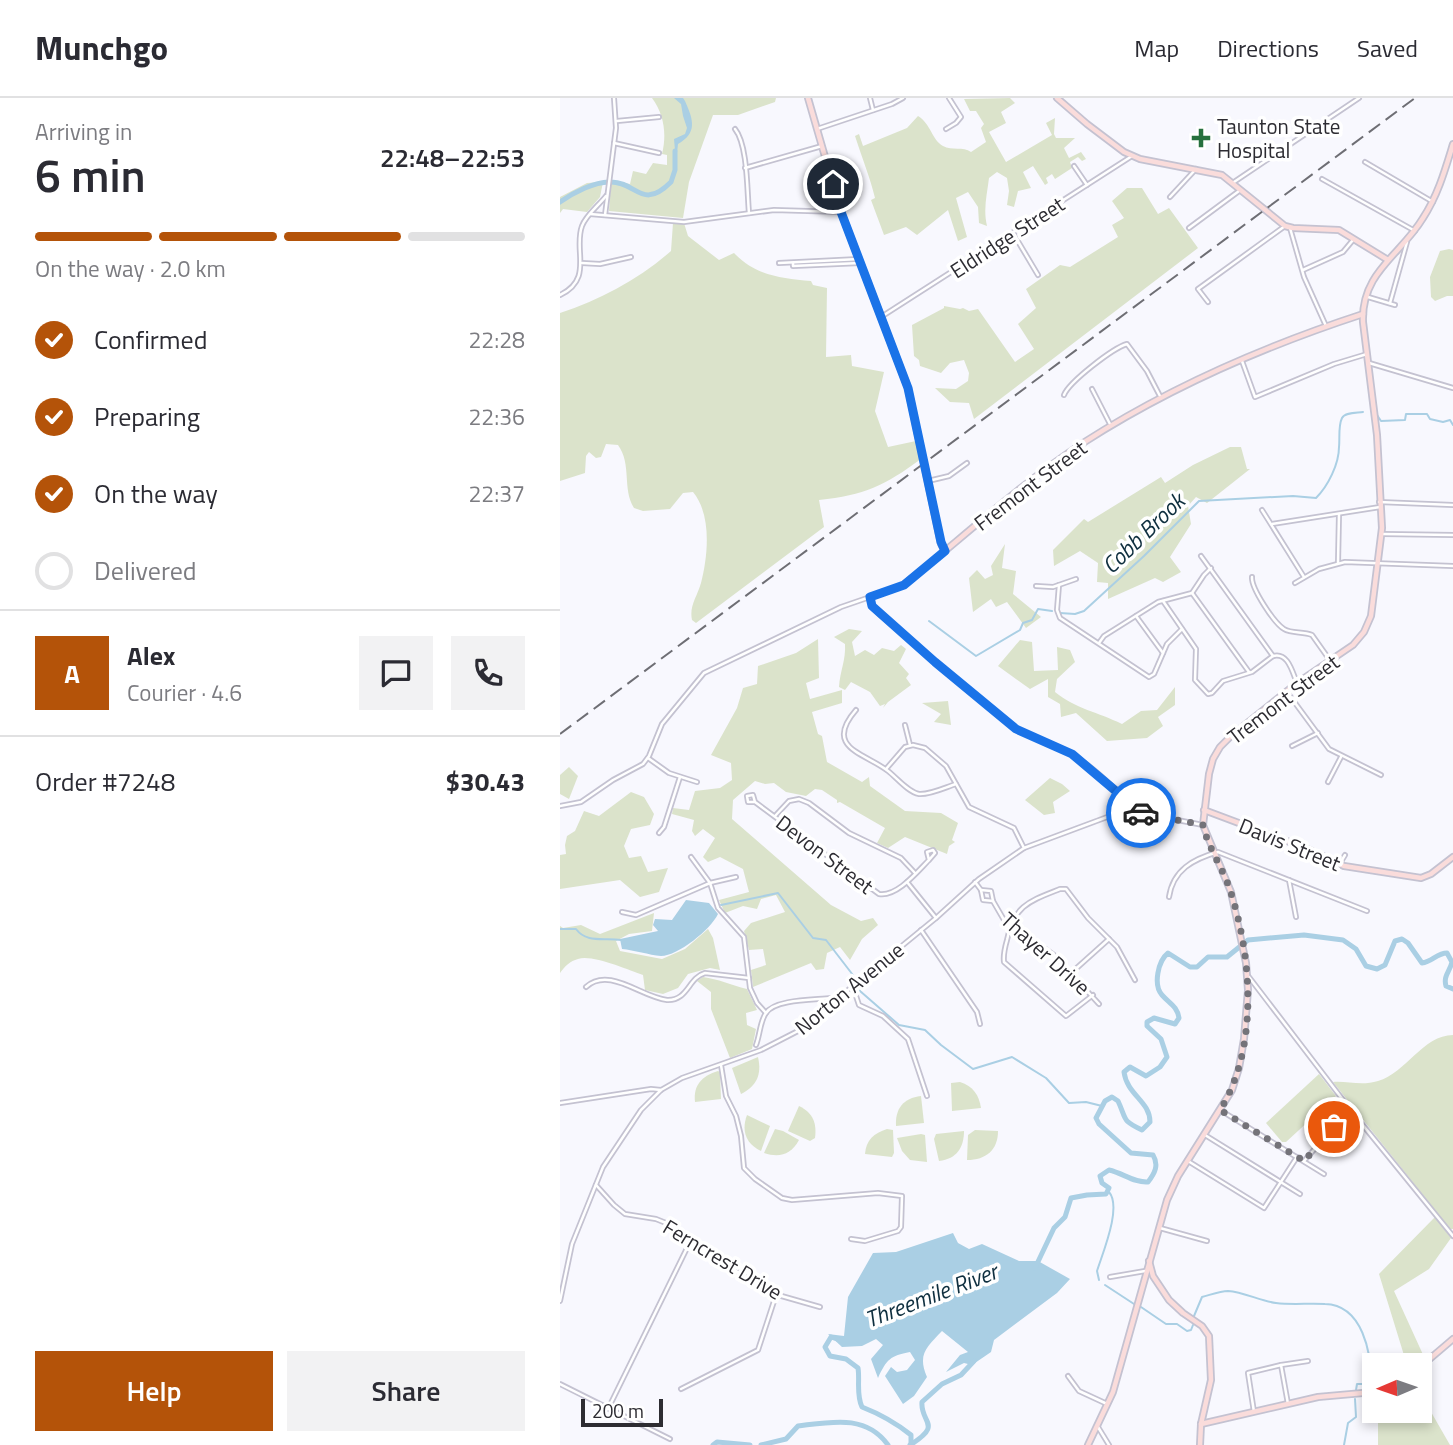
<!DOCTYPE html>
<html lang="en">
<head>
<meta charset="utf-8">
<style>
	body { margin:0; font-family:"Titillium Web",sans-serif; background:#f2f2f3; color:#2b2b33; height:100vh; display:flex; flex-direction:column; font-size:26px; white-space:nowrap }
	* { box-sizing:border-box; margin:0 }
	p { font-size:23px; color:#7c7c81 }
	.icon { flex:none; width:38px; height:38px; fill:none; stroke:currentColor; stroke-width:2; stroke-linecap:round; stroke-linejoin:round }
	.map { position:relative; flex:1; overflow:hidden }
	.sheet { display:flex; flex-direction:column; background:#fff; width:560px }
	.sheet>* { flex:none }
	.needle { width:46px; rotate:268deg }
	.fabs { position:absolute; left:802px; top:1255px; display:grid; gap:14px }
	.fabs a { display:grid; place-items:center; width:70px; height:70px; border-radius:0px; background:#fff; box-shadow:0 4px 10px #0003; font-size:35px }
	.scale { position:absolute; left:21px; bottom:18px; width:82px; box-sizing:border-box; padding-left:7px; border:4px solid #2d2c32; border-top:0; font-size:19px; line-height:24px; white-space:nowrap; color:#2d2c32; -webkit-text-stroke:5px #fff; paint-order:stroke }
	.pin { position:absolute; display:grid; place-items:center; width:60px; height:60px; color:#fff; margin:-30px; border:4px solid #fff; border-radius:50%; box-shadow:0 2px 7px #0007 }
	.courier { position:absolute; display:grid; place-items:center; width:70px; height:70px; margin:-35px; border:5px solid #1a73e8; border-radius:50%; background:#fff; color:#222; box-shadow:0 2px 9px #0007 }
	.headline em { font-style:normal; font-weight:600 }
	.headline div { display:flex; flex-direction:column-reverse }
	.headline { display:flex; align-items:center; justify-content:space-between; height:119px; padding:0 35px }
	h1 { font-size:46px; font-weight:600; line-height:52px }
	.bar { display:grid; grid-template-columns:repeat(4,1fr); gap:10px 7px; align-content:center; height:84px; padding:0 35px }
	.bar i { height:9px; border-radius:5px; background:#e1e1e2 }
	.bar .selected { background:#b45309 }
	.bar p { grid-column:span 4 }
	.line { display:flex; align-items:center; gap:18px; padding:0 35px; border-top:2px solid #e1e1e2 }
	.line div { flex:1 }
	.round { display:grid; place-items:center; flex:none; width:74px; height:74px; border-radius:0px; background:#f2f2f3 }
	ol { padding:0 35px; list-style:none }
	li { display:flex; align-items:center; gap:21px; height:77px }
	li p { margin-inline-start:auto }
	li .icon { padding:7px; border-radius:50%; background:#b45309; color:#fff; stroke-width:4 }
	li:last-child { color:#7c7c81 }
	li i { width:38px; height:38px; border:4px solid #e1e1e2; border-radius:50% }
	.cta { display:flex; gap:14px; margin-top:auto; padding:14px 35px }
	.cta a { flex:1; height:80px; border-radius:0px; background:#b45309; color:#fff; font-size:28px; font-weight:600; line-height:80px; text-align:center }
	.cta a+a { background:#f2f2f3; color:#2b2b33 }
	header { display:flex; align-items:center; gap:42px; box-sizing:border-box; height:98px; padding:0 35px; background:#fff; border-bottom:2px solid #e1e1e2 }
	header strong { font-size:33px }
	nav { display:flex; gap:38px; margin-inline-start:auto; font-size:24px }
	main { display:flex; flex:1; min-height:0 }
	.map>svg:first-child { display:block }
	.green { fill:#dbe3cb }
	.water { fill:#aacfe4 }
	.lines { fill:none; stroke-linecap:round; stroke-linejoin:round }
	.stream { stroke:#aacfe4; stroke-width:2 }
	.river { stroke:#aacfe4; stroke-width:5 }
	.street-casing { stroke:#c4c2d1; stroke-width:6 }
	.secondary-casing { stroke:#c4c2d1; stroke-width:8 }
	.street { stroke:#fff; stroke-width:2.5 }
	.secondary { stroke:#fadcdb; stroke-width:4.5 }
	.rail { stroke:#6e6e74; stroke-width:2; stroke-dasharray:14 7; stroke-linecap:butt }
	.done { stroke:#747379; stroke-width:7; stroke-dasharray:0 12.6 }
	.route { stroke:#1a73e8; stroke-width:9 }
	.poi-dot { fill:#26703e; stroke:#fff; stroke-width:2.5 }
	.labels { text-anchor:middle; dominant-baseline:central; stroke-width:7; stroke-linejoin:round; paint-order:stroke }
	.poi-label { font-size:21px; fill:#2d2c32; stroke:#fff; text-anchor:start }
	.street-label { font-size:21px; fill:#2d2c32; stroke:#fff }
	.water-label { font-size:23px; font-style:italic; fill:#0f2f3f; stroke:#fff }
</style>
</head>
<body>
<header>
<strong>Munchgo</strong>
<nav><a>Map</a><a>Directions</a><a>Saved</a></nav>
</header>
<main>
<section class="sheet">
<div class="headline"><div><h1>6 min</h1><p>Arriving in</p></div><em>22:48–22:53</em></div>
<div class="bar"><i class="selected"></i><i class="selected"></i><i class="selected"></i><i></i><p>On the way · 2.0 km</p></div>
<ol>
<li><svg class="icon" aria-label="check" viewBox="0 0 24 24"><path d="M5 12l5 5 9-10"/></svg>Confirmed<p>22:28</p></li>
<li><svg class="icon" aria-label="check" viewBox="0 0 24 24"><path d="M5 12l5 5 9-10"/></svg>Preparing<p>22:36</p></li>
<li><svg class="icon" aria-label="check" viewBox="0 0 24 24"><path d="M5 12l5 5 9-10"/></svg>On the way<p>22:37</p></li>
<li><i></i>Delivered</li>
</ol>
<div class="line" style="height:126px"><b class="round" style="background:#b45309;color:#fff">A</b><div><b>Alex</b><p>Courier · 4.6</p></div><a class="round"><svg class="icon" aria-label="chat" viewBox="0 0 24 24"><path d="M4 5h16v11H9l-5 4z"/></svg></a><a class="round"><svg class="icon" aria-label="phone" viewBox="0 0 24 24"><path d="M5 4h4l2 5-3 2q2 4 5 5l2-3 5 2v4C11 20 4 13 5 4z"/></svg></a></div>
<div class="line" style="height:91px"><div>Order #7248</div><b>$30.43</b></div>
<div class="cta"><a>Help</a><a>Share</a></div>
</section>
<div class="map">
<svg width="893" height="1347" viewBox="0 0 893 1347">
	<rect width="100%" height="100%" fill="#f8f8fe"/>
	<!-- green -->
	<g class="green">
		<path d="M92,0H216L215,4L178,17H153L129,84L123,120L49,113L51,82L70,86L73,73L86,76L93,65L107,67V57L102,56C107,36 104,16 92,0Z"/>
		<path d="M450,0L455,5L441,14L446,25L429,34L446,64L492,37L486,25L495,20L494,36L496,40H515L504,50L509,60L521,54L526,61L522,63L518,59L510,64L512,70L495,81L492,76L486,80L488,85L485,87L473,68L463,74L471,90L458,93L454,109L447,107L449,93L447,80L437,74L429,80C427,97 423,111 427,128L419,125L418,109L408,94L396,100L407,139L398,143L388,112L357,137L346,129L324,137L311,102L315,100C310,79 302,60 295,38L299,36L303,48L347,30L358,18C371,26 372,42 383,48C392,53 403,48 411,54L426,44L421,30L424,26L416,13H410L404,1Z"/>
		<polygon points="43,84 40,99 27,114 3,111 0,115 0,99 27,85"/>
		<polygon points="567,90 582,90 598,116 609,110 638,150 414,321 409,305 390,304 375,290 396,291 408,283 409,275 404,262 390,265 381,275 360,268 359,262 354,258 352,227 384,210 384,208 400,211 403,210 409,213 418,211 455,264 474,251 458,226 476,210 466,191 500,167 510,169 558,139 552,127 564,120 552,103"/>
		<path d="M113,125H124L128,138L159,162L174,155C196,178 221,180 251,183L253,187L267,190L266,259L291,257L292,268L324,274L315,313L328,349L356,343L361,361C324,388 305,397 259,402L264,429L136,525L132,522C129,508 137,499 141,485C148,458 152,417 133,394L123,395L110,411L83,413L74,410C62,391 72,366 58,347L46,346L41,359L36,360L29,354L26,358L25,375L0,383V215C40,202 79,181 111,153Z"/>
		<polygon points="889,151 893,152 893,198 887,198 875,203 871,199 870,179 880,153"/>
		<polygon points="670,349 681,349 687,371 690,371 647,405 636,399 628,408 631,426 610,459 621,474 603,484 595,480 548,501 548,485 537,484 538,465 520,453 494,468 493,452 524,421 528,424 601,379 605,385 633,367"/>
		<polygon points="445,446 442,470 456,473 453,496 481,519 466,530 447,504 436,509 431,501 413,514 409,480 417,472 425,481 433,477 431,468"/>
		<path d="M289,531L302,533L292,544L295,558L305,552L314,557L322,550L334,553L341,547L346,551L339,565L349,576L346,580L351,587L328,604L323,610L325,606L320,608L310,594L291,584L285,592L279,589C280,573 286,562 285,546L274,539Z"/>
		<polygon points="258,541 259,580 246,585 250,601 282,592 282,605 252,614 258,636 262,638 267,664 302,684 309,679 310,688 345,713 381,715 398,725 392,742 395,744 389,748 387,756 345,739 328,750 317,745 325,730 280,704 277,705 277,702 262,692 255,691 246,698 226,694 214,685 205,686 195,683 173,702 172,721 271,807 301,823 313,820 318,827 302,841 290,862 280,849 267,855 264,871 256,872 251,865 193,889 191,872 206,867 203,851 189,852 184,833 191,825 225,814 216,797 201,801 197,811 183,808 165,815 159,802 189,794 183,771 160,759 148,764 143,759 155,740 143,731 135,738 132,733 134,722 112,716 113,710 129,712 135,693 160,690 172,682 171,665 151,657 177,610 183,590 197,586 198,568 236,555"/>
		<path d="M460,542L472,544L474,573L498,572L497,549L510,552L515,564L497,581L495,594C516,611 538,614 562,626L581,613L597,612L615,589V607L598,619L603,628L587,640L547,643L516,615L501,619L500,606L488,599V581L470,591L438,568Z"/>
		<polygon points="388,603 391,627 374,624 381,616 362,605"/>
		<polygon points="9,669 18,678 9,701 0,696 0,677"/>
		<polygon points="490,680 502,686 510,693 493,704 495,715 484,717 465,702"/>
		<polygon points="71,694 84,699 94,716 90,727 71,731 64,748 69,760 81,758 88,774 108,770 99,794 80,799 60,782 0,791 0,757 6,756 5,747 7,738 15,733 24,713 39,718"/>
		<path d="M94,815L92,833L69,836L56,843L60,853L102,861L125,851L148,831L153,840L160,872L150,870L128,876L118,890L103,896L85,892L83,877C68,872 32,856 18,861C10,863 5,868 0,875V828L3,830L21,827L40,836Z"/>
		<path d="M143,879C158,881 171,887 187,891L197,912L186,915L187,927L196,931L192,951L170,960L151,911V894L137,883Z"/>
		<path d="M893,937V1131H890L773,984C788,983 802,988 818,983C846,975 863,937 893,937Z"/>
		<path d="M198,959C202,976 197,988 181,996L172,970Z"/>
		<path d="M158,973L160,974L161,1001L135,1004C133,987 142,978 158,973Z"/>
		<polygon points="759,976 776,998 726,1044 722,1044 706,1025"/>
		<path d="M400,984C413,988 419,997 421,1010L392,1013L391,985Z"/>
		<path d="M361,998L364,1025L336,1028C335,1011 343,1000 361,998Z"/>
		<path d="M239,1008C253,1015 257,1025 255,1040L250,1043L228,1033Z"/>
		<path d="M187,1017L210,1028L201,1053C186,1046 181,1033 187,1017Z"/>
		<path d="M215,1031L223,1033L239,1042C231,1057 219,1060 204,1055Z"/>
		<path d="M327,1031L333,1032L334,1055L332,1059L305,1056C306,1042 314,1035 327,1031Z"/>
		<path d="M415,1032L438,1033C438,1052 426,1062 407,1062L408,1037Z"/>
		<path d="M404,1033C404,1049 397,1061 379,1063L374,1041L376,1036Z"/>
		<polygon points="361,1036 365,1037 367,1064 350,1062 342,1053 337,1040"/>
		<polygon points="875,1119 891,1140 869,1171 834,1193 865,1261 857,1267 847,1267 819,1176"/>
		<polygon points="859,1293 890,1347 818,1347 818,1313 859,1312"/>
	</g>
	<!-- water -->
	<g class="water">
		<path d="M114,0H123L125,3C134,23 137,35 118,46L116,64L114,41L125,36L127,30L123,18L121,6Z"/>
		<path d="M126,802L149,805L158,816C151,831 118,858 101,858C89,857 74,852 62,851L60,841L98,833L93,827L95,821L112,822Z"/>
		<path d="M393,1135L398,1145L409,1151L422,1146L459,1163H478L510,1181L497,1195L434,1242L431,1254L412,1267L404,1265L386,1274L400,1257L408,1254L382,1233C367,1249 357,1256 367,1279L354,1298L343,1306L325,1278L331,1269L337,1274L347,1272L355,1262L350,1254C330,1258 327,1261 318,1280L311,1261L323,1247L316,1241L302,1248L282,1249L268,1236L284,1238L288,1199L313,1155L336,1154Z"/>
	</g>
	<g class="lines">
		<!-- stream -->
		<g class="stream">
			<polyline points="817,317 821,323 845,322 846,316 867,316 870,321 883,324 890,322 893,327"/>
			<path d="M500,515L515,516L524,513L584,458L639,403L733,398L756,400C768,388 779,366 779,349C780,340 778,328 782,320C785,314 797,315 803,314"/>
			<polyline points="369,523 416,558 460,532 463,525 472,522 478,511 492,513"/>
			<polyline points="161,807 218,795 253,840 266,842 296,881"/>
			<path d="M0,831H16C27,846 45,839 61,842"/>
			<polyline points="299,888 300,893 339,927 365,932 381,947 413,971 452,959 486,980 509,1005 526,1004 542,1008"/>
			<path d="M539,1182L537,1173C543,1154 562,1109 549,1094"/>
			<polyline points="545,1187 574,1206"/>
			<polyline points="581,1209 606,1226 617,1226 627,1233 631,1232 633,1227"/>
			<path d="M634,1218L642,1199C650,1197 660,1193 668,1193C684,1194 700,1203 716,1205C732,1207 749,1205 765,1206C803,1207 811,1255 812,1286H797L796,1292"/>
			<polyline points="784,1347 788,1325 796,1319 795,1301"/>
		</g>
		<!-- river -->
		<g class="river">
			<path d="M0,104C13,95 35,83 51,84C77,84 82,113 111,84L115,72V53"/>
			<path d="M475,1170L494,1130L505,1119L511,1100L527,1097L546,1096L549,1090L542,1085L540,1078L549,1072C563,1075 574,1085 588,1084C595,1075 599,1067 593,1057L571,1055L539,1026L536,1020L545,1003L552,999L558,1003C567,1022 561,1022 582,1032L590,1024C590,1003 567,997 564,974L570,969L586,978L600,969L607,959L601,941L587,928V924L594,920L615,926L619,920C617,908 610,906 602,897C593,887 598,863 608,855L630,869H637L648,859H667L688,842L744,837L783,842L796,851L806,868L817,871L825,867L835,843L842,841L848,845L862,865C872,864 877,855 887,855L892,864C890,873 883,878 886,888L893,891"/>
			<path d="M277,1241L271,1239L265,1249L270,1258L286,1261L298,1270C300,1282 296,1297 302,1309C320,1316 336,1325 351,1337V1347"/>
			<polyline points="153,1347 157,1344 190,1347"/>
			<path d="M201,1347L226,1341L238,1328C271,1324 306,1316 328,1347"/>
			<path d="M350,1347C384,1326 360,1325 362,1304L382,1286L401,1277L414,1263"/>
		</g>
		<defs>
			<g id="street">
				<polyline points="310,0 313,12"/>
				<polyline points="57,23 99,19"/>
				<path d="M175,31C188,47 187,94 189,115"/>
				<polyline points="257,31 332,6 343,0"/>
				<polyline points="386,31 396,25 401,19 389,0"/>
				<polyline points="54,45 99,55"/>
				<polyline points="805,64 873,104"/>
				<polyline points="514,68 527,87"/>
				<polyline points="185,70 262,48"/>
				<polyline points="762,81 855,133"/>
				<polyline points="674,84 799,0"/>
				<polyline points="610,99 636,71"/>
				<polyline points="30,116 124,124 214,112 281,114"/>
				<polyline points="45,117 56,30 54,0"/>
				<polyline points="629,130 679,93"/>
				<polyline points="730,130 744,179 766,228"/>
				<polyline points="453,135 478,177"/>
				<polyline points="22,165 40,166 71,159"/>
				<polyline points="219,165 299,161"/>
				<polyline points="233,165 233,168 300,165"/>
				<polyline points="743,172 783,154 793,142"/>
				<path d="M0,197C34,181 13,152 22,128C26,117 39,107 46,98"/>
				<polyline points="808,199 835,207"/>
				<polyline points="648,204 638,191 725,128"/>
				<polyline points="830,205 847,144"/>
				<polyline points="321,219 572,58"/>
				<polyline points="682,263 695,299 774,266 807,256"/>
				<polyline points="809,265 893,290"/>
				<polyline points="532,291 551,328"/>
				<path d="M504,297C509,284 553,250 567,246L587,273L601,300"/>
				<polyline points="368,383 389,378 407,365"/>
				<polyline points="819,404 893,407"/>
				<polyline points="702,412 744,479"/>
				<polyline points="712,426 820,409"/>
				<polyline points="823,436 893,437"/>
				<polyline points="641,458 713,558"/>
				<polyline points="778,465 779,416"/>
				<path d="M692,479C691,490 714,525 724,531C732,536 743,533 752,537L769,561"/>
				<polyline points="735,485 759,471 785,464 893,468"/>
				<polyline points="499,487 497,512 500,520 589,579 594,576 607,546 622,531"/>
				<polyline points="476,488 493,489 516,481"/>
				<polyline points="632,495 689,574"/>
				<path d="M310,499L313,510L319,516L450,626C468,640 491,643 510,655C532,668 551,687 570,705L572,711"/>
				<polyline points="603,503 636,551 635,582 648,596 652,595 663,583 692,574 713,558"/>
				<polyline points="576,518 603,555"/>
				<polyline points="539,545 544,538 598,504 632,495 644,477 651,470"/>
				<path d="M713,558C728,554 732,573 737,585"/>
				<polyline points="727,594 769,651 821,677"/>
				<path d="M296,612C263,650 305,655 328,673C337,680 348,694 359,696C370,697 386,689 396,686"/>
				<polyline points="345,627 350,647"/>
				<polyline points="732,648 758,635"/>
				<polyline points="88,660 109,675 137,684"/>
				<polyline points="326,671 345,649 353,647 365,650 386,668 409,709 454,730 464,750"/>
				<polyline points="768,684 781,659"/>
				<path d="M195,704L193,697L187,698L188,704H195L319,796C337,799 357,774 369,762L367,754L373,752L375,755L369,762"/>
				<polyline points="0,708 21,704 53,682 83,666 89,658 102,626 144,575 281,509 339,489 385,453"/>
				<polyline points="215,718 229,703 239,701 249,705 289,735 341,760 355,775"/>
				<polyline points="99,735 104,729 120,679"/>
				<polyline points="131,759 150,785 158,810 184,839 190,890 197,905 206,915"/>
				<polyline points="779,767 785,757"/>
				<polyline points="729,782 736,819"/>
				<polyline points="347,784 376,820"/>
				<polyline points="415,784 421,792 423,802 433,803"/>
				<polyline points="421,792 431,793 433,803 444,822 494,857 539,906"/>
				<path d="M609,799C613,772 633,761 658,754L807,813"/>
				<polyline points="62,814 76,817 150,785 176,779"/>
				<polyline points="361,832 417,914 420,926"/>
				<polyline points="510,876 549,841"/>
				<polyline points="689,879 793,1015 893,1138"/>
				<path d="M26,889C49,868 81,899 107,902C128,903 128,880 145,875L189,880"/>
				<polyline points="293,889 299,907 323,918 348,941 367,998"/>
				<path d="M533,897L506,918L444,864C443,856 445,849 447,842C454,807 470,803 500,791H506L528,820L557,849L575,882"/>
				<path d="M196,947C200,937 200,923 206,915C215,901 255,902 271,900L275,903"/>
				<polyline points="161,967 166,998 176,1018 181,1038 184,1070 195,1081 222,1100 232,1102 318,1095 342,1098 341,1129 338,1133 305,1143 291,1141"/>
				<polyline points="0,1005 91,991 101,992"/>
				<polyline points="660,1012 764,1076"/>
				<polyline points="645,1037 740,1096"/>
				<polyline points="628,1063 704,1110 737,1059"/>
				<polyline points="744,1063 774,1029"/>
				<polyline points="36,1087 54,1107 65,1116 96,1121 106,1125 130,1144 211,1195 260,1209"/>
				<polyline points="600,1130 647,1143"/>
				<polyline points="550,1179 585,1173"/>
				<polyline points="0,1203 12,1146 43,1069 81,1012 101,992 122,980 201,952 238,933 376,820 419,781 464,750 566,712 643,727"/>
				<polyline points="721,1267 748,1263"/>
				<polyline points="508,1278 519,1293 545,1305"/>
				<polyline points="0,1286 110,1341"/>
				<polyline points="121,1291 198,1252 216,1197"/>
				<polyline points="48,1311 130,1144"/>
				<polyline points="694,1314 688,1275 721,1267 728,1306"/>
				<polyline points="538,1329 549,1347"/>
			</g>
			<g id="secondary">
				<path d="M248,0L281,114L348,290L381,446L385,453C430,415 474,377 523,345C610,289 705,248 803,216"/>
				<polyline points="497,0 527,26 564,54 580,61 662,77 725,128 733,130 779,132 828,162"/>
				<polyline points="644,712 743,749 784,768 861,780 871,776 893,759"/>
				<polyline points="589,1163 593,1178 609,1202 623,1215 642,1228 649,1238 651,1282 641,1326 640,1347"/>
				<polyline points="859,1270 893,1241"/>
				<polyline points="641,1326 758,1299 814,1294"/>
				<path d="M528,1347L553,1294L607,1102L618,1078L672,992L679,970L684,941L688,892L686,865L671,794L643,727L649,676L653,661L660,649L671,638L737,585L793,547L804,534L811,518L822,430L817,337L803,224C801,174 841,157 863,120C878,97 885,72 893,46"/>
			</g>
		</defs>
		<!-- street casing -->
		<use href="#street" class="street-casing"/>
		<!-- secondary casing -->
		<use href="#secondary" class="secondary-casing"/>
		<!-- street -->
		<use href="#street" class="street"/>
		<!-- secondary -->
		<use href="#secondary" class="secondary"/>
		<!-- rail -->
		<polyline class="rail" points="0,636 855,0"/>
	</g>
	<g class="lines">
		<!-- done -->
		<path class="done" d="M581,715L643,727C648,750 663,770 670,792C692,858 699,950 660,1012L744,1063L774,1029"/>
		<!-- route -->
		<polyline class="route" points="273,86 281,114 348,290 381,444 385,453 344,487 310,499 312,508 375,564 456,631 512,656 570,705 572,712 581,715"/>
	</g>
	<!-- markers -->
	<path class="poi-dot" d="M637.5 29.5h7v7h7v7h-7v7h-7v-7h-7v-7h7z"/>
	<g class="labels">
		<!-- poi labels -->
		<g class="poi-label">
			<text x="657" y="28">Taunton State<tspan x="657" dy="24">Hospital</tspan></text>
		</g>
		<!-- street labels -->
		<g class="street-label">
			<text transform="translate(447 139) rotate(-33)">Eldridge Street</text>
			<text transform="translate(470 387) rotate(-37)">Fremont Street</text>
			<text transform="translate(723 601) rotate(-37)">Tremont Street</text>
			<text transform="translate(730 746) rotate(22)">Davis Street</text>
			<text transform="translate(265 756) rotate(37)">Devon Street</text>
			<text transform="translate(486 855) rotate(42)">Thayer Drive</text>
			<text transform="translate(289 890) rotate(-39)">Norton Avenue</text>
			<text transform="translate(163 1161) rotate(31)">Ferncrest Drive</text>
		</g>
		<!-- water labels -->
		<g class="water-label">
			<text transform="translate(583 435) rotate(-44)">Cobb Brook</text>
			<text transform="translate(371 1197) rotate(-21)">Threemile River</text>
		</g>
	</g>
</svg>
<div class="fabs">
<a><svg class="needle" viewBox="-14 -14 28 28"><path d="M0-13l5 13h-10z" fill="#e53935"/><path d="M0 13l5-13h-10z" fill="#7c7c81"/></svg></a>
</div>
<div class="scale">200 m</div>
<div class="pin" style="left:774px;top:1029px;background:#ea580c"><svg class="icon" aria-label="bag" viewBox="0 0 24 24"><path d="M5 8h14l-1 12H6zM9 8a3 3 0 0 1 6 0"/></svg></div>
<div class="pin" style="left:273px;top:86px;background:#1f2937"><svg class="icon" aria-label="home" viewBox="0 0 24 24"><path d="M3 11l9-7 9 7M6 9v11h12V9"/></svg></div>
<div class="courier" style="left:581px;top:715px"><svg class="icon" aria-label="car" viewBox="0 0 24 24"><path d="M5 17H2v-5l4-1 3-4h7l3 4 3 1v5h-3M9 17h6M6 11h13"/><circle cx="7" cy="17" r="2"/><circle cx="17" cy="17" r="2"/></svg></div>
</div>
</main>
</body>
</html>
